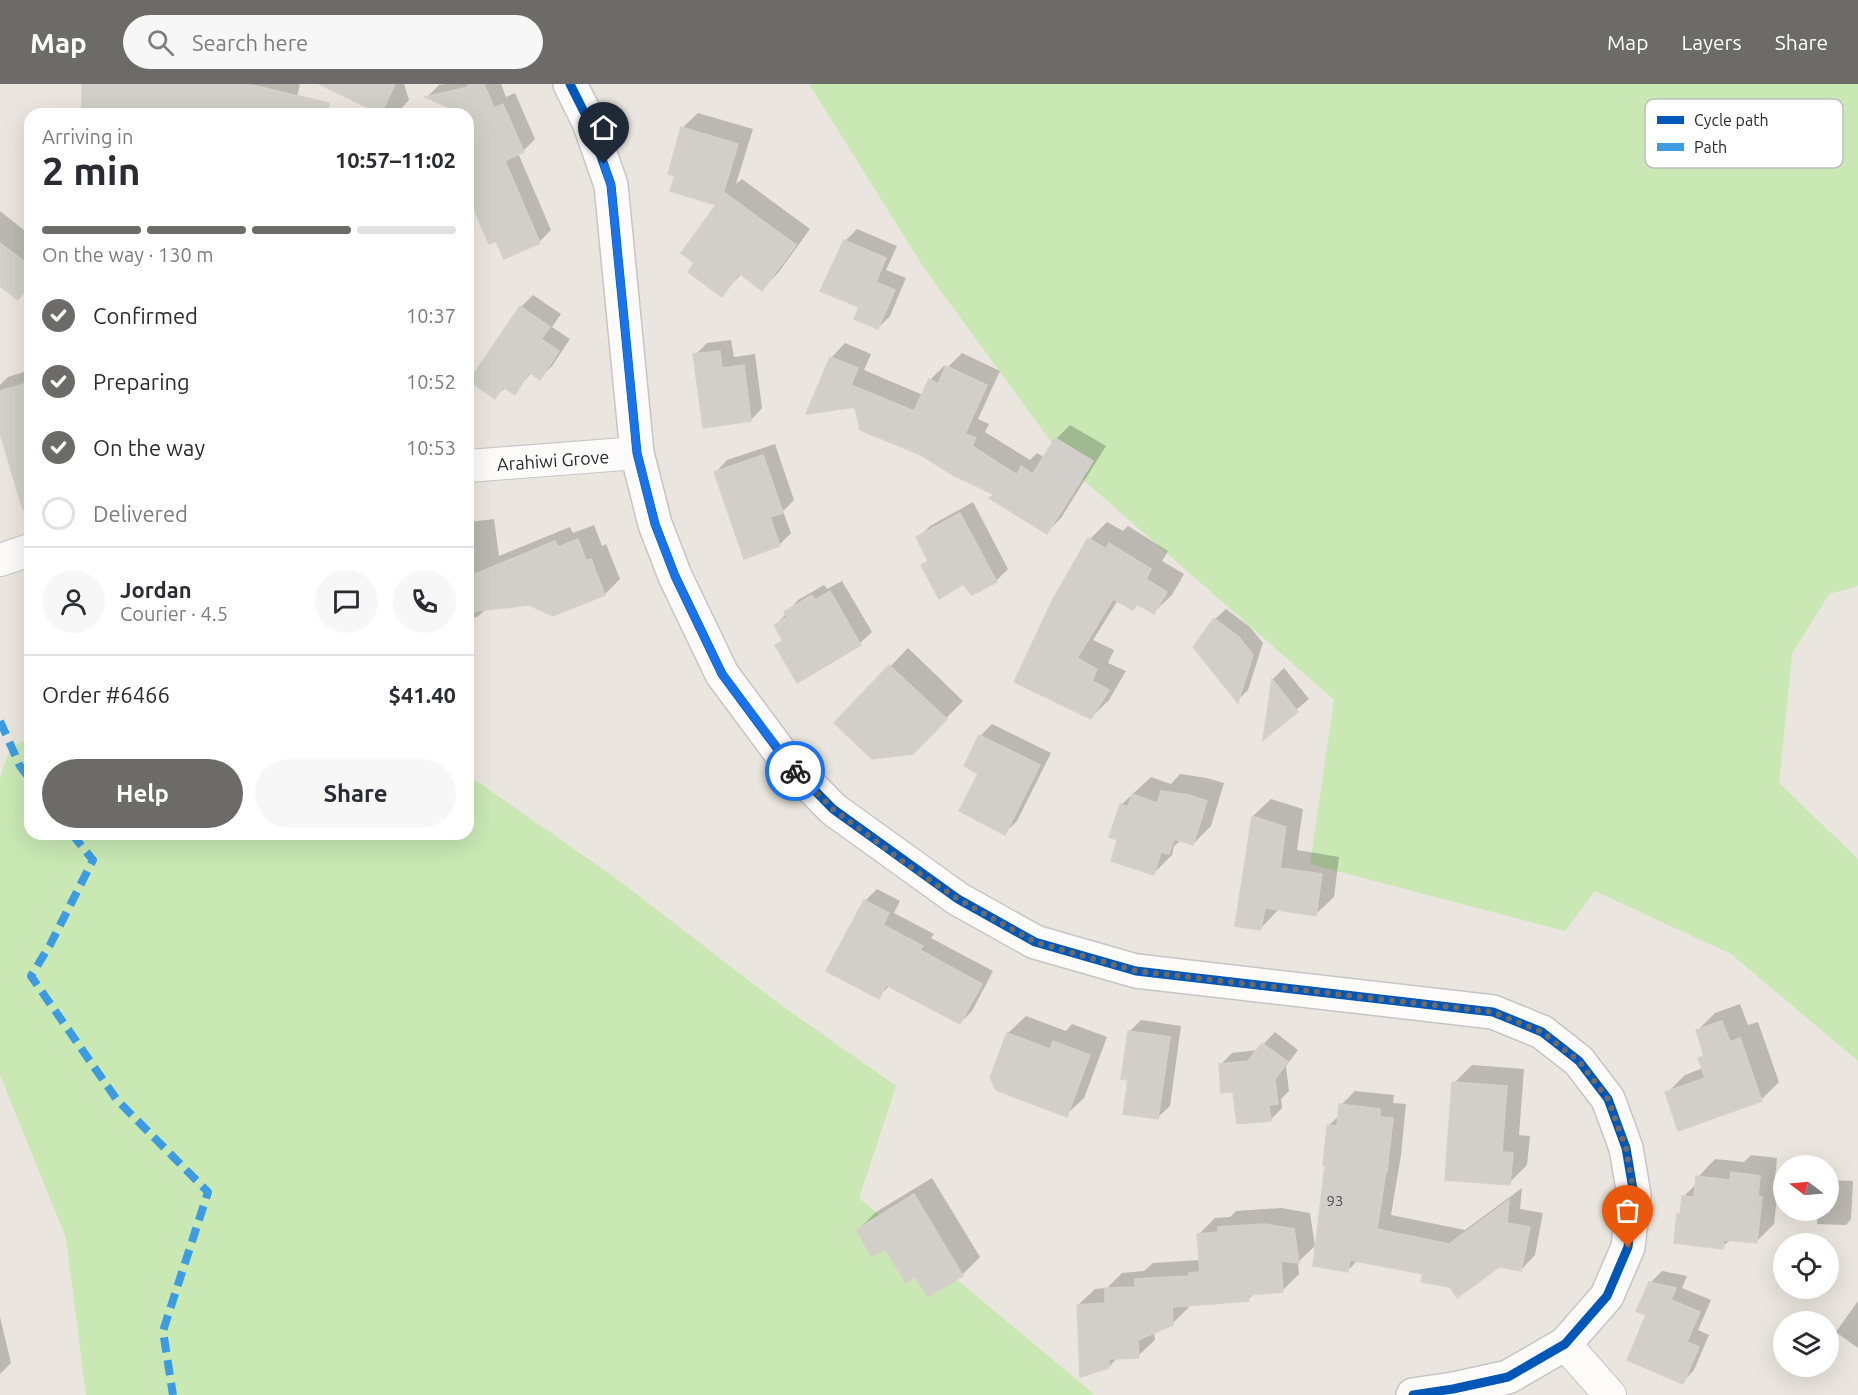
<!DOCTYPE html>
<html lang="en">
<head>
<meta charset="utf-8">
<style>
	body { margin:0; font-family:Ubuntu,sans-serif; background:#f7f7f7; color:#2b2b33; height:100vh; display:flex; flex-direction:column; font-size:22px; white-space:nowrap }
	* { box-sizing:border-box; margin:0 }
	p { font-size:20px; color:#7c7c81 }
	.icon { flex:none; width:33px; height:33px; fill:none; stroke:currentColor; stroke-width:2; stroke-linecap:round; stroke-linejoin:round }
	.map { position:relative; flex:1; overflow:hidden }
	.side { position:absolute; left:24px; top:24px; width:450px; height:732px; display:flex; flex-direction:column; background:#fff; border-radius:18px; box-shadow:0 6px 24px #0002 }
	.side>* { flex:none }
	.needle { width:39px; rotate:286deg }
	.fabs { position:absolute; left:1773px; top:1071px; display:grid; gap:12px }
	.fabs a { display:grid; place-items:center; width:66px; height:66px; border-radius:50%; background:#fff; box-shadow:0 6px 24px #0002; font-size:30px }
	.pin { position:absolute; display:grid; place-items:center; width:51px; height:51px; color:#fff; margin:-62px -26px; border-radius:50% 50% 50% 0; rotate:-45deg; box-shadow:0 0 6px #0007 }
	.pin .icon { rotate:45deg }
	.courier { position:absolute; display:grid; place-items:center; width:60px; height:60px; margin:-30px; border:4px solid #1a73e8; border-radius:50%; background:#fff; color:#222; box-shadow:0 2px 8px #0007 }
	.head em { font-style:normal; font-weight:600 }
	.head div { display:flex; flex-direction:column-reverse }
	.head { display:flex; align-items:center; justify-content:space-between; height:102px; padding:0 18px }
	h1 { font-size:39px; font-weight:600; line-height:45px }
	.bar { display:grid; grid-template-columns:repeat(4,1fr); gap:9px 6px; align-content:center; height:72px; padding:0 18px }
	.bar i { height:8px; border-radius:4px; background:#e1e1e2 }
	.bar .active { background:#6d6b69 }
	.bar p { grid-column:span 4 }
	.line { display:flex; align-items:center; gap:15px; padding:0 18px; border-top:2px solid #e1e1e2 }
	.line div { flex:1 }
	.round { display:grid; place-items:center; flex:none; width:63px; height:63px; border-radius:32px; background:#f7f7f7 }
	ol { padding:0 18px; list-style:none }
	li { display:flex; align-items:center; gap:18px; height:66px }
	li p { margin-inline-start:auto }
	li .icon { padding:6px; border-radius:50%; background:#6d6b69; color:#fff; stroke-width:4 }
	li:last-child { color:#7c7c81 }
	li i { width:33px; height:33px; border:3px solid #e1e1e2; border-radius:50% }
	.cta { display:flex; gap:12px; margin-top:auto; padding:12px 18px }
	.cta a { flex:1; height:69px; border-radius:36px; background:#6d6b69; color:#fff; font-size:24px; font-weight:600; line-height:69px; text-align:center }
	.cta a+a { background:#f7f7f7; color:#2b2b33 }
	header { display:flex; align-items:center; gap:36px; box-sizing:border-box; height:84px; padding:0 30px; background:#6d6b69; color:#fff }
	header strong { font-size:28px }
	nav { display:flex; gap:33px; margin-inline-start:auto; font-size:21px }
	.search { width:420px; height:54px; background:#f7f7f7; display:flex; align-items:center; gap:15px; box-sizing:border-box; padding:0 21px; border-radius:33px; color:#7c7c81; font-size:22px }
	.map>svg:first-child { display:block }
	.green { fill:#c9e8b4 }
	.shadow { fill:#0003 }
	.building { fill:#d2cfca; stroke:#d4d1cb; stroke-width:1.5 }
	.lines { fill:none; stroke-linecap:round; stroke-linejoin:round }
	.minor-casing { stroke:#c6c5c5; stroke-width:34 }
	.tertiary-casing { stroke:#c6c5c5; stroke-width:36 }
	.minor { stroke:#fcfbfa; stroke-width:32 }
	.tertiary { stroke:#fcfbfa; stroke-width:33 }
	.quiet { stroke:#3d9ce1; stroke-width:8; stroke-dasharray:15 8; stroke-linecap:butt }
	.cycleway-casing { stroke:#fff; stroke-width:13 }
	.cycleway { stroke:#0057b8; stroke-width:9 }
	.done { stroke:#6d6b69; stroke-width:6; stroke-dasharray:0 10.8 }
	.route { stroke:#1a73e8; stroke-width:8 }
	.labels { text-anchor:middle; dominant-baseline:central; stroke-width:4.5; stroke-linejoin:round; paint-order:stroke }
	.number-label { font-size:15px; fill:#555453 }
	.street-label { font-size:18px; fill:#2a2a2a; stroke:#fff }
	.key { fill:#fff; stroke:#bfbfbf; stroke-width:1.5 }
	.key-label { font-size:16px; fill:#2a2a2a }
</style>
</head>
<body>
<header>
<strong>Map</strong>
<div class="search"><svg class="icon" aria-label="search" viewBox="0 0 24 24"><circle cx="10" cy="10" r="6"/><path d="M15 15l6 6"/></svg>Search here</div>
<nav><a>Map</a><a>Layers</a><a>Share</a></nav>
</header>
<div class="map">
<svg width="1858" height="1311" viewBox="0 0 1858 1311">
	<rect width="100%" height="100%" fill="#eae5de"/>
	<!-- green -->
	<g class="green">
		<polygon points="809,0 1858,0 1858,502 1829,510 1792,570 1779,699 1858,775 1858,977 1731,870 1595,807 1565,847 1310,780 1334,616 1071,385 924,184"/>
		<polygon points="30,654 30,750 468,750 468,691 617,795 774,916 896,1002 859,1114 1095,1311 86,1311 66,1154 0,991 0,694 11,663"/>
	</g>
	<!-- shadow -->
	<g class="shadow">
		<polygon points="217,0 300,0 293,30 210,30"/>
		<polygon points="348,0 404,0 409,16 396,30 384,30 343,10"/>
		<polygon points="445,0 501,0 506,13 515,9 535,55 523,67 518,69 551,146 539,158 468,94 468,30 450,30 453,24 428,12 439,1"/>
		<polygon points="698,29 753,45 736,100 742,95 810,145 778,189 762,205 742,189 722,211 696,178 719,120 677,91 682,44"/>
		<polygon points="0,127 30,151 30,207 27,205 18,214 2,202 0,204"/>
		<polygon points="857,145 897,162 886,186 906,194 890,232 878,244 861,223 845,157"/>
		<polygon points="533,211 561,230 552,243 570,255 552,282 540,294 532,288 514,309 506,303 495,313 521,223"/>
		<polygon points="731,256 734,273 755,270 762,324 751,336 695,271 707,259"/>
		<polygon points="845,259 871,270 864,286 923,311 930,296 944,282 947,284 962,269 1000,287 978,335 989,340 985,348 1030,376 1037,369 1045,374 1056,355 1070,341 1106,362 1061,434 1047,448 991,414 996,409 856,322 831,274"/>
		<polygon points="30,286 30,385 0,344 0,301 8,293"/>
		<polygon points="775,360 794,416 783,427 791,449 779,461 716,388 727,376"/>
		<polygon points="973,418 1008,485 996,497 923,481 929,475 918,454 930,442"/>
		<polygon points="494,435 499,472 570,443 573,449 594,441 602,462 606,460 620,495 605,510 486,525 477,533 468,535 468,438"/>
		<polygon points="1107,438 1123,447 1128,442 1168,467 1162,477 1184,490 1172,511 1154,528 1138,519 1118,516 1093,556 1114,566 1108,579 1126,587 1109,616 1091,634 1016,597 1090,455"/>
		<polygon points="842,497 872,548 860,559 798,597 777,561 784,554 776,541 798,516 824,501 827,505"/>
		<polygon points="1226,525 1250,543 1263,559 1248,606 1238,616 1215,535"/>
		<polygon points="908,564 963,617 912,669 836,639"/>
		<polygon points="1284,584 1309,615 1265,652 1273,595"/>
		<polygon points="992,640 1051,669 1017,737 1005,749 980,689 980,652"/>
		<polygon points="1180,690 1207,694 1224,699 1211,742 1193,760 1181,756 1174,762 1172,771 1154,789 1119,755 1121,721 1151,693 1171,700"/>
		<polygon points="1271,715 1303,725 1297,766 1339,773 1334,813 1316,830 1279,825 1261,844 1237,841 1253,732"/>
		<polygon points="877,805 900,817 894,829 934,850 931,854 993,887 972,927 960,939 890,901 878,913 865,817"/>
		<polygon points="1740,920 1748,941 1758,938 1779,998 1761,1016 1667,1009 1685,991 1703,984 1700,974 1705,969 1697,947 1715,929"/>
		<polygon points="1026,932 1066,947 1072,940 1107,953 1084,1014 1066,1031 1008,949"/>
		<polygon points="1141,936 1181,942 1170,1022 1158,1033 1129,995 1129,948"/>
		<polygon points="1275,948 1298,966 1286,982 1289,1007 1281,1015 1282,1024 1270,1036 1235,1006 1220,981 1232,969 1258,966"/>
		<polygon points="1472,981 1524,985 1519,1051 1530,1052 1527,1081 1509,1099 1454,999"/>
		<polygon points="1355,1007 1394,1011 1393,1019 1406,1020 1401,1071 1391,1131 1465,1146 1522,1104 1520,1125 1543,1129 1535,1171 1521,1186 1499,1181 1451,1202 1425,1188 1358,1176 1348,1186 1326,1080 1328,1042 1340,1031 1341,1021"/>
		<polygon points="1751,1071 1777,1074 1775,1095 1779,1095 1774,1140 1756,1158 1731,1155 1722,1163 1678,1131 1682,1127 1684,1112 1697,1099 1698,1093 1715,1075 1744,1078"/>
		<polygon points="932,1094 980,1173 962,1191 928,1211 916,1191 886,1163 858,1146 876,1128"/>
		<polygon points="1828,1096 1853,1097 1851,1135 1846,1141 1817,1140 1818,1126 1828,1126"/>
		<polygon points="1281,1124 1310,1129 1315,1162 1298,1178 1299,1190 1282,1207 1255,1209 1248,1215 1188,1220 1189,1223 1172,1240 1154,1248 1155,1256 1138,1272 1118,1273 1109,1283 1078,1221 1095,1205 1107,1204 1122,1189 1144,1187 1153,1179 1200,1176 1198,1151 1215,1134 1230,1133 1236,1127"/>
		<polygon points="1662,1187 1687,1192 1682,1204 1711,1216 1698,1246 1709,1251 1694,1286 1683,1298 1648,1230 1650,1199"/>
		<polygon points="1858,1217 1858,1264 1836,1248"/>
		<polygon points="0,1233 11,1279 0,1290"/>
	</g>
	<!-- building -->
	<g class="building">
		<polygon points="82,0 247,0 329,19 328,30 82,30"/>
		<polygon points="319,0 395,0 381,30"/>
		<polygon points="468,0 484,0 494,24 503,20 524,68 505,77 540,159 504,175 496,157 489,160 468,111 468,30 463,30 425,13 468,3"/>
		<polygon points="681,43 738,60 722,113 725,109 796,161 762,207 739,189 722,213 688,188 694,179 681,169 716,121 670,107 675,92 668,90"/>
		<polygon points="844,156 886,174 876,198 895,206 878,245 854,235 859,223 820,207"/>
		<polygon points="0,159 30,182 30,201 18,216 0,202"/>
		<polygon points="520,222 550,243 541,255 559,267 540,296 529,288 515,311 503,303 495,315 469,297"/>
		<polygon points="720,267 722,284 744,281 751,337 703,344 693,270"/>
		<polygon points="830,273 858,284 851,301 914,327 929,295 938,300 946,282 987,301 965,350 976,354 972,362 1017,391 1021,382 1033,390 1055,354 1093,377 1047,450 989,414 995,411 953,391 921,371 860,346 855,323 806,330"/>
		<polygon points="30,298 30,425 23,426 0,349 0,307"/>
		<polygon points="763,371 783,429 770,433 780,462 744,475 714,388"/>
		<polygon points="960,429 997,498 972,511 963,500 939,515 921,481 928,477 916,453"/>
		<polygon points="1088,454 1106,465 1109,459 1151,485 1146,495 1167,508 1154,530 1137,520 1133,526 1113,515 1077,574 1097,585 1092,597 1109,606 1091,635 1014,598 1053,515"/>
		<polygon points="578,455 586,476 591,475 605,511 553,532 529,521 468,528 468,493 555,457 558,463"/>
		<polygon points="830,507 861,561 797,599 775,561 783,557 774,541 787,533 784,528 812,511 815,516"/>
		<polygon points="1214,534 1239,553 1253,571 1238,619 1193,563"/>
		<polygon points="889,581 947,635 913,670 872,675 834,639"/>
		<polygon points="1272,595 1298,628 1263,656"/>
		<polygon points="979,651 1040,681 1005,751 959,727 978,690 964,682"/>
		<polygon points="1161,707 1189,711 1207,717 1193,761 1174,755 1169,770 1161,768 1154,791 1111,777 1117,756 1109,753 1120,720 1128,723 1132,710 1157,719"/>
		<polygon points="1252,732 1286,743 1280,784 1322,790 1316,832 1265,824 1261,846 1235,842"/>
		<polygon points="864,816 889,829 883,841 923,862 920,866 982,900 960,940 886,901 879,915 826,887"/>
		<polygon points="1722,937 1730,958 1740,954 1762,1017 1678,1047 1665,1008 1705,994 1698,974 1704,972 1696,946"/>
		<polygon points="1128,947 1170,953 1158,1035 1123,1030 1128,996 1121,995"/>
		<polygon points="1007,949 1050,965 1053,957 1090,971 1067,1033 996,1006 990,993"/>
		<polygon points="1262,959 1288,978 1275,995 1278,1020 1269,1021 1271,1037 1237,1040 1233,1008 1221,1009 1219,980 1248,977"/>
		<polygon points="1452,998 1507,1002 1502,1068 1513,1069 1510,1101 1445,1096"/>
		<polygon points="1339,1020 1380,1025 1380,1033 1393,1034 1387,1087 1386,1087 1377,1145 1449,1160 1509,1116 1507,1139 1530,1143 1521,1187 1499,1183 1457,1214 1450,1203 1421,1198 1423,1190 1350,1176 1348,1188 1313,1182 1325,1081 1323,1081 1327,1041 1337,1042"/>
		<polygon points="1731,1088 1760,1092 1758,1112 1762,1113 1757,1159 1724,1156 1723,1165 1674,1159 1677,1130 1680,1131 1682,1112 1694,1113 1696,1092 1730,1096"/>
		<polygon points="914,1110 963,1192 928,1213 915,1193 906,1199 885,1165 872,1173 856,1146"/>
		<polygon points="1264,1140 1294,1145 1299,1179 1281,1177 1283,1208 1248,1211 1249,1217 1172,1223 1173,1241 1138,1256 1139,1274 1109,1275 1109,1284 1080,1293 1077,1221 1105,1219 1105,1204 1135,1203 1135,1195 1189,1192 1189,1189 1200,1188 1197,1150 1218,1148 1218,1143"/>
		<polygon points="1649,1198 1676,1204 1671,1216 1700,1228 1687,1258 1699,1263 1683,1300 1627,1276 1646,1231 1636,1227"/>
	</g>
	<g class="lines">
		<defs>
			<g id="minor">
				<polyline points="468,382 637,369"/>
				<polyline points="0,476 30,466"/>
				<polyline points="1565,1260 1610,1311"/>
			</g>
			<polyline id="tertiary" points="570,0 589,38 611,101 637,369 655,440 675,492 722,590 788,679 833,725 958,815 1035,858 1136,887 1493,928 1542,948 1579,977 1608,1015 1626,1064 1634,1111 1628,1163 1607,1212 1565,1260 1508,1293 1453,1305 1413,1311"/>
		</defs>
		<!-- minor casing -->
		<use href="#minor" class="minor-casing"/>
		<!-- tertiary casing -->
		<use href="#tertiary" class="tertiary-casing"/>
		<!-- minor -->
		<use href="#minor" class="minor"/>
		<!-- tertiary -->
		<use href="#tertiary" class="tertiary"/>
		<!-- quiet -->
		<g class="quiet">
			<polyline points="0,637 20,682 30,695"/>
			<polyline points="72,750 93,776 50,861 31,892 117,1016 208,1108 163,1247 173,1311"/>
		</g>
		<defs>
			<polyline id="cycleway" points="570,0 589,38 611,101 637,369 655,440 675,492 722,590 788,679 833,725 958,815 1035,858 1136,887 1493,928 1542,948 1579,977 1608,1015 1626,1064 1634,1111 1628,1163 1607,1212 1565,1260 1508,1293 1453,1305 1413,1311"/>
		</defs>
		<!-- cycleway casing -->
		<use href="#cycleway" class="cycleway-casing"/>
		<!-- cycleway -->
		<use href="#cycleway" class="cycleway"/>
	</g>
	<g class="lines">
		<!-- done -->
		<polyline class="done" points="795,687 833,725 909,782 958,815 1035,858 1136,887 1493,928 1542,948 1579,977 1608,1015 1626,1064 1634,1111 1628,1163"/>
		<!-- route -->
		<polyline class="route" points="604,80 611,101 637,369 655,440 675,492 722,590 795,687"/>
	</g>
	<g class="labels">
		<!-- number labels -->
		<g class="number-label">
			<text x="1335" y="1116">93</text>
		</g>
		<!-- street labels -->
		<g class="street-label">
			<text transform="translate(553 376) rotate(-4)">Arahiwi Grove</text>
		</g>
	</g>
	<!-- legend -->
	<rect x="1645" y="15" width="198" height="69" rx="9" class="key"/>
	<rect x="1657" y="32" width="27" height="8" fill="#0057b8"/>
	<rect x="1657" y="59" width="27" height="8" fill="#3d9ce1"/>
	<g class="key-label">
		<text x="1694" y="42">Cycle path</text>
		<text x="1694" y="69">Path</text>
	</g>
</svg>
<div class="fabs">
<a><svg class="needle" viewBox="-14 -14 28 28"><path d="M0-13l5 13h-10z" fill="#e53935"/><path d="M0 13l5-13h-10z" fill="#7c7c81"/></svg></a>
<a><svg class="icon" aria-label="locate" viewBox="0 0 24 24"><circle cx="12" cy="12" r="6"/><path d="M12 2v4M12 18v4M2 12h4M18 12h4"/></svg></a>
<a><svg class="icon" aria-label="layers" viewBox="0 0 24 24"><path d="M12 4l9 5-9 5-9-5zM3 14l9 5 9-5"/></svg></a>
</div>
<div class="pin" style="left:1628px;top:1163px;background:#ea580c"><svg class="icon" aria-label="bag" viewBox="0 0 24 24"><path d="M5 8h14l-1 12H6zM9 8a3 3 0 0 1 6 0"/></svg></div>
<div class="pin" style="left:604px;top:80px;background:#1f2937"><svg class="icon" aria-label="home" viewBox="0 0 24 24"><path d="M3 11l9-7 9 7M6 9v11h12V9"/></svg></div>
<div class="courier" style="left:795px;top:687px"><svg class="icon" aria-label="bike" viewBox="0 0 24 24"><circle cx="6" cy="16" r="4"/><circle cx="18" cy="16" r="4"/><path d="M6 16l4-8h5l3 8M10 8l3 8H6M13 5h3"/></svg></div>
<section class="side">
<div class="head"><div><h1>2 min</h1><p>Arriving in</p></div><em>10:57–11:02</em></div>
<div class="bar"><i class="active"></i><i class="active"></i><i class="active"></i><i></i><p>On the way · 130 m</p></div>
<ol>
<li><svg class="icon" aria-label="check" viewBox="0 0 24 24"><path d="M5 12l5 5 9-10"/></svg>Confirmed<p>10:37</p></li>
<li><svg class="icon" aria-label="check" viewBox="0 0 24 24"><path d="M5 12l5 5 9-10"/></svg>Preparing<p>10:52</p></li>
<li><svg class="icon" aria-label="check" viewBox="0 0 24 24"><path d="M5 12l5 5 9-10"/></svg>On the way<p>10:53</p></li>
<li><i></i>Delivered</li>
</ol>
<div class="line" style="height:108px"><a class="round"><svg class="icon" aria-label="person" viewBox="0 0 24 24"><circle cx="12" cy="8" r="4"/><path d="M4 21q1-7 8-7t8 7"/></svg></a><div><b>Jordan</b><p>Courier · 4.5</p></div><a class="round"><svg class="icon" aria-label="chat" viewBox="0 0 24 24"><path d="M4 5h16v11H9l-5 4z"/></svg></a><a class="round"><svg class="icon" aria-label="phone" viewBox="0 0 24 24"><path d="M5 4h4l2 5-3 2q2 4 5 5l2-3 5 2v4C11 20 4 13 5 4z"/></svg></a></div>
<div class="line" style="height:78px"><div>Order #6466</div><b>$41.40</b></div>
<div class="cta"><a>Help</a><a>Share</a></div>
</section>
</div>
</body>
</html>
